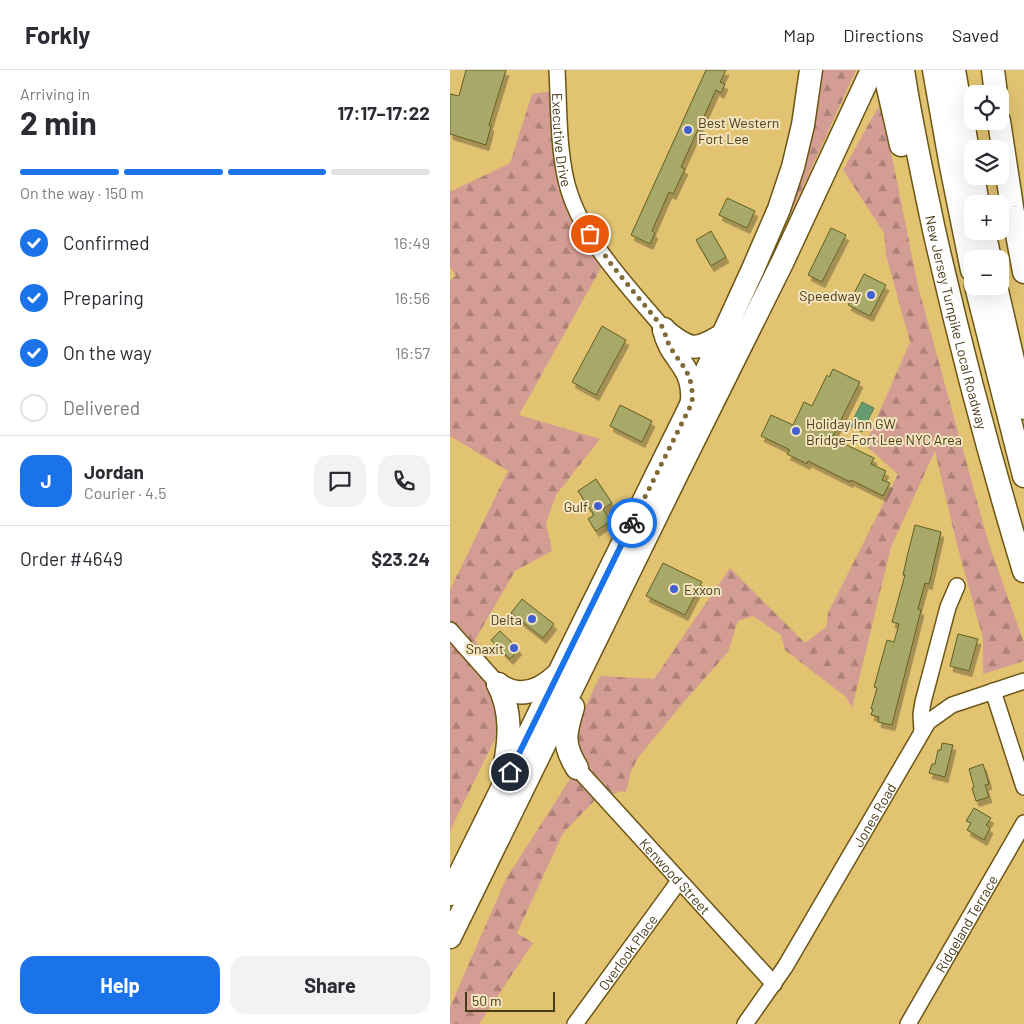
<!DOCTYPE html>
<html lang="en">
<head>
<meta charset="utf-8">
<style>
	body { margin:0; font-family:Barlow,sans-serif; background:#f2f2f3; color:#2b2b33; height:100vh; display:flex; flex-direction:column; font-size:19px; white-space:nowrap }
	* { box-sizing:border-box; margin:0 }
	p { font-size:16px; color:#7c7c81 }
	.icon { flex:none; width:28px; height:28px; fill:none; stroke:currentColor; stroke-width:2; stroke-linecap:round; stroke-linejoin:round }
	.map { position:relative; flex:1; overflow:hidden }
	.side { display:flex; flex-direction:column; background:#fff; width:450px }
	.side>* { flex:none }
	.tools { position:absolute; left:514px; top:15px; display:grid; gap:10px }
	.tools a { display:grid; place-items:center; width:45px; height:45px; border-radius:10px; background:#fff; box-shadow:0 5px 20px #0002; font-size:25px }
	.scale { position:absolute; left:15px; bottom:12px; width:90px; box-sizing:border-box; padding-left:5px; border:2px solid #483b19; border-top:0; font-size:14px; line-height:18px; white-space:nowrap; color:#483b19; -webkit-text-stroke:4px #f4e5bf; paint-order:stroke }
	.pin { position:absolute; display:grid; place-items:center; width:42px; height:42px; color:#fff; margin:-21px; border:2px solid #fff; border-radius:50%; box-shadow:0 1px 5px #0007 }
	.courier { position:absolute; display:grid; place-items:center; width:50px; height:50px; margin:-25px; border:4px solid #1a73e8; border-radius:50%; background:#fff; color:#222; box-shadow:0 1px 6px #0007 }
	.summary em { font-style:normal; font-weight:700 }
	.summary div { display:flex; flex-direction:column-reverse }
	.summary { display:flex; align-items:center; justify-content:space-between; height:85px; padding:0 20px }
	h1 { font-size:32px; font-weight:700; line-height:38px }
	.bar { display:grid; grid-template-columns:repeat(4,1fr); gap:8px 5px; align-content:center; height:60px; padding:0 20px }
	.bar i { height:6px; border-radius:4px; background:#e1e1e2 }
	.bar .selected { background:#1a73e8 }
	.bar p { grid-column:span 4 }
	.line { display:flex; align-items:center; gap:12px; padding:0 20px; border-top:1px solid #e1e1e2 }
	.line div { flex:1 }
	.round { display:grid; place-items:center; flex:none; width:52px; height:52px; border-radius:15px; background:#f2f2f3 }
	ol { padding:0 20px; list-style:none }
	li { display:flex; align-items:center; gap:15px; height:55px }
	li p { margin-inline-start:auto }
	li .icon { padding:5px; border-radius:50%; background:#1a73e8; color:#fff; stroke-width:4 }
	li:last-child { color:#7c7c81 }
	li i { width:28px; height:28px; border:2px solid #e1e1e2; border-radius:50% }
	.button { display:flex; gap:10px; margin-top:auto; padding:10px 20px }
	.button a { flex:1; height:58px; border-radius:15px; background:#1a73e8; color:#fff; font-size:20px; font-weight:700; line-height:58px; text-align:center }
	.button a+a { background:#f2f2f3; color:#2b2b33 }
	header { display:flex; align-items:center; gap:30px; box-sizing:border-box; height:70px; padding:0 25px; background:#fff; border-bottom:1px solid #e1e1e2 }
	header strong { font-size:24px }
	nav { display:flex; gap:28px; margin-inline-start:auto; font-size:18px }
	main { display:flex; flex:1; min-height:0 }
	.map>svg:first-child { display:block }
	.forest { fill:url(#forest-firs) }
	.water { fill:#659b6f; stroke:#5c7e55 }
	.building { fill:#a8a968; stroke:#5f5f1f; filter:url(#shadow) }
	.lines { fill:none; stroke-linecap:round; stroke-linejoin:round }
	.minor-casing { stroke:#6c5615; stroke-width:18 }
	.highway-casing { stroke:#6c5615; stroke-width:25 }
	.minor { stroke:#fff; stroke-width:15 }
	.highway { stroke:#fff; stroke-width:22 }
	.done { stroke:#7e6b38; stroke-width:5; stroke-dasharray:0 9 }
	.route { stroke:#1a73e8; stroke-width:6 }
	.poi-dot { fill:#445fd2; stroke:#f4e5bf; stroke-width:2 }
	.labels { text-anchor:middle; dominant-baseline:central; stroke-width:4; stroke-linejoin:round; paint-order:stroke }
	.poi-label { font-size:14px; fill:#483b19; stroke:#f4e5bf; text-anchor:end }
	.street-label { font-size:14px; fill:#483b19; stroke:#f4e5bf }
</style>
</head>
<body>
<header>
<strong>Forkly</strong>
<nav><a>Map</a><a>Directions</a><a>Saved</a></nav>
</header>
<main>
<section class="side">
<div class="summary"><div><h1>2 min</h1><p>Arriving in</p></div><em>17:17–17:22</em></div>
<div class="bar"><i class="selected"></i><i class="selected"></i><i class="selected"></i><i></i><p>On the way · 150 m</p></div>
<ol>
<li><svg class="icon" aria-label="check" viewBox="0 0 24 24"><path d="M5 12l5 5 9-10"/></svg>Confirmed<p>16:49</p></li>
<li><svg class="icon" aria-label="check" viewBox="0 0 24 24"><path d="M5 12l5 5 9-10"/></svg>Preparing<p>16:56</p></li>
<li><svg class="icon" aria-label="check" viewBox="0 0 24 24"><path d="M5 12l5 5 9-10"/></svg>On the way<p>16:57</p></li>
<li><i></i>Delivered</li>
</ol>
<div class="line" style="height:90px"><b class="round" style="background:#1a73e8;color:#fff">J</b><div><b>Jordan</b><p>Courier · 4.5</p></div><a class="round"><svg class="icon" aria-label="chat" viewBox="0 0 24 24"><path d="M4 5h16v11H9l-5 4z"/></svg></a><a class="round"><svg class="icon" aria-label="phone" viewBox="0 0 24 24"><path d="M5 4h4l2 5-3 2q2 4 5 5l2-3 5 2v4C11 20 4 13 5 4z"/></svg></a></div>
<div class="line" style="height:65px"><div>Order #4649</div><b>$23.24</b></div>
<div class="button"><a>Help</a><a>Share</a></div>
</section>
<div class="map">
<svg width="574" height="954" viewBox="0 0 574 954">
	<defs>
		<pattern id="forest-firs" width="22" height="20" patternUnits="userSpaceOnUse" patternTransform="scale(1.25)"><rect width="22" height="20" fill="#d49d94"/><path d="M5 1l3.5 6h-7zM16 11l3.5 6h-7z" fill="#ae8178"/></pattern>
		<filter id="shadow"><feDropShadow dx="3" dy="5.5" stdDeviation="0" flood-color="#0004"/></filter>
	</defs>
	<rect width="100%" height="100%" fill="#e1c372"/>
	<!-- forest -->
	<g class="forest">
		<polygon points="368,0 406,0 336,154 362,65"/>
		<polygon points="108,20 116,112 161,194 151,198 69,345 150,369 106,425 96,453 102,481 65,501 25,570 65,628 0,761 0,520 58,401 0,366 0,211 6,205 0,197 0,120 2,121 60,93 82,24"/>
		<polygon points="431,32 468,216 538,471 574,573 574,591 533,604 533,568 507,475 485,381 441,477 402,638 396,627 335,580 331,565 303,546 288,551 278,582 232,634 187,689 180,705 176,722 170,721 155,729 151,724 113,763 67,863 83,873 29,954 0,954 0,937 56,809 127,698 128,652 150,606 204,609 280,498 355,573 376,557 378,543 448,404 415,375 460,272 436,185 434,163 393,100"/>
	</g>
	<!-- water -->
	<polygon class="water" points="412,332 424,338 412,362 400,356"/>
	<!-- building -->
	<g class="building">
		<polygon points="16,0 56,0 39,55 41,56 36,75 0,64 0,24 9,26"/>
		<polygon points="256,0 276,0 270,12 275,14 271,23 266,20 231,97 235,99 223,124 219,122 202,161 205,163 200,174 181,165"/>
		<polygon points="277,128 305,141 297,158 269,145"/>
		<polygon points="381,158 396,165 372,212 358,205"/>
		<polygon points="261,161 276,187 261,196 246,170"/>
		<polygon points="414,204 436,215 420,246 398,235"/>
		<polygon points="152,256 176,270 146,325 122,312"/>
		<polygon points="383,299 410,312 382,368 424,388 421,394 436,401 432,410 440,413 433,426 401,410 400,412 358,391 357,394 337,384 340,380 311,366 321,345 343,355 354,332 362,336 377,305 379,307"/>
		<polygon points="170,335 202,351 192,372 160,356"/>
		<polygon points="146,409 162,433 153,439 161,451 146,461 138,449 144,445 128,421"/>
		<polygon points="465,455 491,462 479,514 475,513 468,539 471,540 442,655 428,652 429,647 421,645 423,639 421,639 427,618 424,617 437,570 444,572 449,554 442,552 455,505 453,505 457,487"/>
		<polygon points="213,493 252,512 235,545 196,526"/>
		<polygon points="72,529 104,554 93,568 61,543"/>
		<polygon points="50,561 69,579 60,589 41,570"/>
		<polygon points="508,564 528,569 519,601 500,596"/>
		<polygon points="492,673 503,675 495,707 479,703 482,694 485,694 488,680 491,680"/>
		<polygon points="533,694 539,714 535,715 539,727 526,731 522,718 524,717 519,699"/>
		<polygon points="524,738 541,748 536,755 540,758 534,770 517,760 521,753 516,751"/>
	</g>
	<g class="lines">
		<defs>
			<g id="minor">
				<path id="s1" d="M107,0C109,36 108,75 116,110C129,167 178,216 214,259"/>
				<polyline points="0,560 48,614"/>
				<polyline points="543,621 574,717"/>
				<polyline points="472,661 471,644 473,632 498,537 507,516"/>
				<path id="s2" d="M127,698L324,914"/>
				<path id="s3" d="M125,954L229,811"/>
				<path id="s4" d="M295,954L335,897L478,652L502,635L574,611"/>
				<path id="s5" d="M458,954L574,753"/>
			</g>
			<g id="highway">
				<polyline points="434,0 451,75"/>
				<path id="s6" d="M453,0C461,54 473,107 484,160C510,275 540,389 574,501"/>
				<polyline points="484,0 501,96 522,200"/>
				<polyline points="504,0 522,104"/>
				<polyline points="543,0 546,24"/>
				<polyline points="549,51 562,137 574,202"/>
				<polyline points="523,106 528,134"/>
				<polyline points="534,161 540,189"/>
				<polyline points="526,216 574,406"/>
				<polyline points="546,216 574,338"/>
				<path d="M214,259C220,291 245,293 242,333"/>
				<path d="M214,260C240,281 245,282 274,264"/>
				<path d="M48,614C62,641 60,670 54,698"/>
				<path d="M48,614C69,630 90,621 107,605"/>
				<path d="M123,637C115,663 112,674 127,698"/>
				<polyline points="0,824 238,341 303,199 329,139 343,97 353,55 361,0"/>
				<polyline points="0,867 225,408 332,193 422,0"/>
			</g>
		</defs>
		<!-- minor casing -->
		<use href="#minor" class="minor-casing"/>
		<!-- highway casing -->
		<use href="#highway" class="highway-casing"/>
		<!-- minor -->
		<use href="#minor" class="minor"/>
		<!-- highway -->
		<use href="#highway" class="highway"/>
	</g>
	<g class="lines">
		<!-- done -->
		<path class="done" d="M140,164L161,194L214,259C220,292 245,293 242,333L182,453"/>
		<!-- route -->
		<polyline class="route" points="60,702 182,453"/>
	</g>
	<!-- markers -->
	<g class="poi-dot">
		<circle cx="238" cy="60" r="5"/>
		<circle cx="421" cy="225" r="5"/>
		<circle cx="346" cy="361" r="5"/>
		<circle cx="148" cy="436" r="5"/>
		<circle cx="224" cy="519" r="5"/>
		<circle cx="82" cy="549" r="5"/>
		<circle cx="64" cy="578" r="5"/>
	</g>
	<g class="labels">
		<!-- poi labels -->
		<g class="poi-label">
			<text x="248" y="52" text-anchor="start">Best Western<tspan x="248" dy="16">Fort Lee</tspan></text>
			<text x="411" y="225">Speedway</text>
			<text x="356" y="353" text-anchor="start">Holiday Inn GW<tspan x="356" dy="16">Bridge-Fort Lee NYC Area</tspan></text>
			<text x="138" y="436">Gulf</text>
			<text x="234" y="519" text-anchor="start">Exxon</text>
			<text x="72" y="549">Delta</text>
			<text x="54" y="578">Snaxit</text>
		</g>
		<!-- street labels -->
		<g class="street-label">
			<text stroke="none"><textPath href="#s1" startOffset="70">Executive Drive</textPath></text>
			<text stroke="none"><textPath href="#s6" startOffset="258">New Jersey Turnpike Local Roadway</textPath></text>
			<text stroke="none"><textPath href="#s4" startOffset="246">Jones Road</textPath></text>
			<text stroke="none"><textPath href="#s2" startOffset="146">Kenwood Street</textPath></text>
			<text stroke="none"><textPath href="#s5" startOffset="116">Ridgeland Terrace</textPath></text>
			<text stroke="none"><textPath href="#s3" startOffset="89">Overlook Place</textPath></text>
		</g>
	</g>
</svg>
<div class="tools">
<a><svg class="icon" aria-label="locate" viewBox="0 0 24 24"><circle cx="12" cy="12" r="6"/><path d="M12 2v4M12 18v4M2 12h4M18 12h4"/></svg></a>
<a><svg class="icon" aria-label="layers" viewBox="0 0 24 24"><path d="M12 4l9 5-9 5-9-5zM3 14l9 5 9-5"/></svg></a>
<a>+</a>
<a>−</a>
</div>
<div class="scale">50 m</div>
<div class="pin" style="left:140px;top:164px;background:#ea580c"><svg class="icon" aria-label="bag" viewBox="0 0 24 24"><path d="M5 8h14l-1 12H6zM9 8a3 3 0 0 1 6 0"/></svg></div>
<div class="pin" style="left:60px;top:702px;background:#1f2937"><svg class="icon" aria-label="home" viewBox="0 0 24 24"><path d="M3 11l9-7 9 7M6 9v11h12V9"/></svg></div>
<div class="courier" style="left:182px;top:453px"><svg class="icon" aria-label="bike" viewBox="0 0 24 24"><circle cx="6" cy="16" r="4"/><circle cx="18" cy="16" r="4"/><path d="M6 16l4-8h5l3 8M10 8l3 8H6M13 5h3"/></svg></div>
</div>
</main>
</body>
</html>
